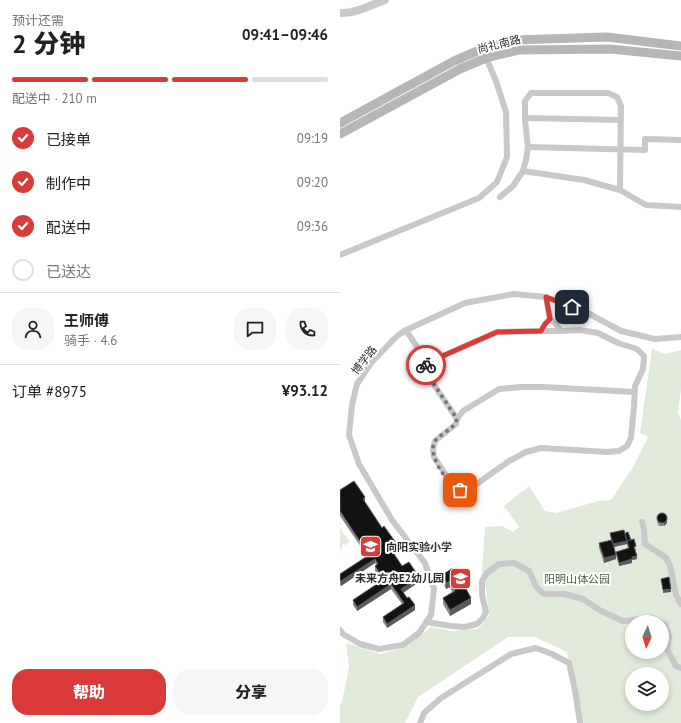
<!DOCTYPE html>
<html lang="zh">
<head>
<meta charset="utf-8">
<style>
	body { margin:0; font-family:"PT Sans","Noto Sans SC",sans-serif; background:#f6f6f6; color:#222; height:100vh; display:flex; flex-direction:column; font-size:15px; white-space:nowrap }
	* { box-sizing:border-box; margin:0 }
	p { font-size:13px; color:#767676 }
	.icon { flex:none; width:22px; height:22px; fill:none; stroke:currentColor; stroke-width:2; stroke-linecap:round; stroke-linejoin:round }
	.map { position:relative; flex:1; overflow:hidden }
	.drawer { display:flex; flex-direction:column; background:#fff; width:340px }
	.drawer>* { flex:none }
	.needle { width:26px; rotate:184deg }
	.tools { position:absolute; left:285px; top:615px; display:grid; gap:8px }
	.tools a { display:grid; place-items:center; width:44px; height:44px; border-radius:50%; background:#fff; box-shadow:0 2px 6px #0003; font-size:20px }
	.pin { position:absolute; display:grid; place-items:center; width:34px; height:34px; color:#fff; margin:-17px; border-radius:8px; box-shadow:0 2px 6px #0006 }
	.courier { position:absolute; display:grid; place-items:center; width:40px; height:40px; margin:-20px; border:3px solid #da3b38; border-radius:50%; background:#fff; color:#222; box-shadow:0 1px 5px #0007 }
	.summary em { font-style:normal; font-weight:800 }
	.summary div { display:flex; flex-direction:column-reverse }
	.summary { display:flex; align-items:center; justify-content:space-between; height:68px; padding:0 12px }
	h1 { font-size:26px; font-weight:800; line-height:30px }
	.bar { display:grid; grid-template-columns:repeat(4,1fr); gap:6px 4px; align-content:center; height:48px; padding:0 12px }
	.bar i { height:5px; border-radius:3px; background:#e0e0e0 }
	.bar .current { background:#da3b38 }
	.bar p { grid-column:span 4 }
	.line { display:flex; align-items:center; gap:10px; padding:0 12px; border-top:1px solid #e0e0e0 }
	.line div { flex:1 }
	.round { display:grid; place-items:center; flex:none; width:42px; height:42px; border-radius:16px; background:#f6f6f6 }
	ol { padding:0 12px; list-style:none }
	li { display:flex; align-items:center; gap:12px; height:44px }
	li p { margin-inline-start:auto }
	li .icon { padding:4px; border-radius:50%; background:#da3b38; color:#fff; stroke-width:4 }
	li:last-child { color:#767676 }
	li i { width:22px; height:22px; border:2px solid #e0e0e0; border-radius:50% }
	.action { display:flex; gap:8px; margin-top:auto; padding:8px 12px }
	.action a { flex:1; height:46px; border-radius:16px; background:#da3b38; color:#fff; font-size:16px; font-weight:800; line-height:46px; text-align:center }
	.action a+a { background:#f6f6f6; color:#222 }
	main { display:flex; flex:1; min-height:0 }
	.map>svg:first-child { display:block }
	.green { fill:#e1e9da; fill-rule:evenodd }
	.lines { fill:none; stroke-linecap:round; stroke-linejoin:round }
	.minor { stroke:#c9c9c9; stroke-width:6 }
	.tertiary { stroke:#c9c9c9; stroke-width:8 }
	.secondary { stroke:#b6b6b6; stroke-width:9 }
	.wall { fill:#898989 }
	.shaded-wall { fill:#5a5a5a }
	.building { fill:#131313; stroke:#5a5a5a }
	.done { stroke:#767676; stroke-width:4; stroke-dasharray:0 7.2 }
	.route { stroke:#da3b38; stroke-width:5 }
	.labels { text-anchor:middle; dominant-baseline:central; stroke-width:4; stroke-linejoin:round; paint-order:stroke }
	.street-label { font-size:11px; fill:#2c2c2c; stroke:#fff }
	.poi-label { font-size:11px; font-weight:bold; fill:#2c2c2c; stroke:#fff; text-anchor:start }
	.park-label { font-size:11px; fill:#4b643d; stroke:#fff }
</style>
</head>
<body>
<main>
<section class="drawer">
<div class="summary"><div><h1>2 分钟</h1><p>预计还需</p></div><em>09:41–09:46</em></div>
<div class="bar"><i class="current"></i><i class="current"></i><i class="current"></i><i></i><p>配送中 · 210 m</p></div>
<ol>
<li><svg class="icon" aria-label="check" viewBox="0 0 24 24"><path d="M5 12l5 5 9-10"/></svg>已接单<p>09:19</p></li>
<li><svg class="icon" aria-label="check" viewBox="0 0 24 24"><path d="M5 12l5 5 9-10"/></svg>制作中<p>09:20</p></li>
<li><svg class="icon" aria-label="check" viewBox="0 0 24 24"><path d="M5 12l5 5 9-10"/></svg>配送中<p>09:36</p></li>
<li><i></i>已送达</li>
</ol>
<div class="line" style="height:72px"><a class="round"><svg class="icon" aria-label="person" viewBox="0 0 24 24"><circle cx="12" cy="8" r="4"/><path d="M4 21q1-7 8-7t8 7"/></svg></a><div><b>王师傅</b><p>骑手 · 4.6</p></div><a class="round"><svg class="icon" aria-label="chat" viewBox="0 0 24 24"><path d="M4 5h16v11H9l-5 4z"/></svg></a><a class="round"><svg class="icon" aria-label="phone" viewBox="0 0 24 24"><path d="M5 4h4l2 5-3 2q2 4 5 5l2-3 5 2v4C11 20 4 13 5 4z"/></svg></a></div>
<div class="line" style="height:52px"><div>订单 #8975</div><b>¥93.12</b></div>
<div class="action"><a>帮助</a><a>分享</a></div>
</section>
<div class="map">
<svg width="341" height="723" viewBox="0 0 341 723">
	<rect width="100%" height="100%" fill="#fff"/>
	<!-- green -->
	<g class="green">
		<path d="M312,349L325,354L341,350V390L338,412L341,420V723H240L227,652L195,637H168L78,697L65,723H0V704L2,702L9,667L6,643L41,654L66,647L91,627L111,631L138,629L149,616L146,589L142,570L145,527L162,526L173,532L179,527L164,506L189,486L205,511L216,513L258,501L271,500L293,467L308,437L300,433ZM292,622H322V652H292ZM292,674H322V704H292Z"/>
		<polygon points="0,528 10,542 5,545 3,544 0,552"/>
	</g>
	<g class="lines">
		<!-- minor -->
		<g class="minor">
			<polyline points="185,118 280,120"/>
			<polyline points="188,147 305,150 305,139 341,140"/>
			<polyline points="183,171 244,180 280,190 306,205 341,207"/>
			<polyline points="160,197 173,186 183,171 186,160 188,147 185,120 185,101 191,93 268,93 277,97 281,106 280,190"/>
			<polyline points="0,255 139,198 157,182 167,157 166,112 156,81 145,55"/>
			<polyline points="210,319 215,323 221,331 240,330 258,333 278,343 297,349 304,356 303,369 295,386 294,406 291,438 287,446 279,451 267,452 201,448 186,452 169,461 131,488 120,490 113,486 94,457 93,450 95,441 116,424 117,419 123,411 159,389 181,387 203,387 295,392"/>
			<polyline points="66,330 88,364"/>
			<polyline points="201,331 221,331"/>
			<polyline points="117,419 86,373 85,366 98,358 157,332 201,331 205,324 210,319 206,297"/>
			<path d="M302,522C305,527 304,537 305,544L326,558L330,565L336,595L341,604"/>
			<polyline points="86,622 111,626 125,627 137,624 143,618 146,612 142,595 142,581 146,574 159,564 174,563 189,571 197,588 204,594 224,594 243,599 261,611 283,621 312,618 320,622"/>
			<polyline points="322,623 325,624 329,636 327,649 336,666 341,668"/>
			<polyline points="0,630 3,634 20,644 39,649 63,645 79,633 91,615 94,589 85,563 52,520 19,464 9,435 12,405 17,384 31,363 57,336 66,330 125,303 174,294 206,297 246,312 281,331 315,339 341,337"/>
			<polyline points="80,723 84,713 101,698 171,654 196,648 212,654 229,663 235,690 240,723"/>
		</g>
		<!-- tertiary -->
		<path class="tertiary" d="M0,13C15,14 31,5 45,0"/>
		<!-- secondary -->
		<g class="secondary">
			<polyline points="0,123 114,61 142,49 174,40 267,37 341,46"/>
			<polyline points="0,134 120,69 146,58 179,50 270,49 341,56"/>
		</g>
	</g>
	<!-- wall -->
	<g class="wall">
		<polygon points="0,490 25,502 56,548 52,551 62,566 79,582 63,593 75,610 47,628 43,622 43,617 62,604 51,589 17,611 13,605 13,600 44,580 43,578 41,579 35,571 35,566 36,565 35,563 1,586 0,585 0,574 27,556 0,516"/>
		<polygon points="318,516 327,516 327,523 324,526 319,526 317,522"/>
		<polygon points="270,533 285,533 291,540 296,550 295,550 297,559 292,560 292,563 279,566 276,555 276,552 288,549 287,544 274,547 276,559 264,563 259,548 259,543 271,540"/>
		<polygon points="102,575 127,591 131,604 110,616 103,604 103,598 112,592 110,587 106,589 102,581"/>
	</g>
	<!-- shaded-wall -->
	<g class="shaded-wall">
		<polygon points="25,497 25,502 23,504 23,499"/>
		<polygon points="327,520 327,523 324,526 324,523"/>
		<polygon points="287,541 287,544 273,547 273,544"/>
		<polygon points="56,543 56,548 50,552 50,548"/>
		<polygon points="276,555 276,559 264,563 264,558"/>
		<polygon points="297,556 297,559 292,560 292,563 279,566 279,563 292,557"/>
		<polygon points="35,559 35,563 1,586 1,581"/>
		<polygon points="43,574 43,578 41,579 41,575"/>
		<polygon points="79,577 79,582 61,594 61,589"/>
		<polygon points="110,581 110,587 106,589 106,583"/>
		<polygon points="51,584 51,589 17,611 17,607"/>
		<polygon points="331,589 331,592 323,593 323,590"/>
		<polygon points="131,598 131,604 110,616 110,610"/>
		<polygon points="75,605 75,610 47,628 47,624"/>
	</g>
	<!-- building -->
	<g class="building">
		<polygon points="14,481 25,497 23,499 42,528 44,526 56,543 50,548 62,566 69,562 79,577 61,589 67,598 69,597 75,605 47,624 43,617 64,603 51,584 17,607 13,600 46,578 43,574 41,575 35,566 38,564 35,559 1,581 0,580 0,574 29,555 0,511 0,490"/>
		<circle cx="322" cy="518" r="5"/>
		<polygon points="284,530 287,541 273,544 270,533"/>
		<polygon points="288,532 291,540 287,541 285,533"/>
		<polygon points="294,539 296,546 294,547 297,556 292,557 292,559 279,563 276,552 289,548 287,541"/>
		<polygon points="272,540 276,555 264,558 259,543"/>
		<polygon points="113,568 117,575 120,573 127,586 125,587 131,598 110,610 103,598 115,591 110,581 106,583 102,575"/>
		<polygon points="329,577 331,589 323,590 321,579"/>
	</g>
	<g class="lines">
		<!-- done -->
		<path class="done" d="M86,365V372L117,419C114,430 102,432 95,441C87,453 104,477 112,485C114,487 118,489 120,490"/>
		<!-- route -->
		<polyline class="route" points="86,365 98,358 157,332 201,331 205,324 210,319 206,297 232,307"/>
	</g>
	<!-- icons -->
	<defs>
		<symbol id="school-square" viewBox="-11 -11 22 22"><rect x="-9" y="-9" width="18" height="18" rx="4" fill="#da3b38" stroke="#fff"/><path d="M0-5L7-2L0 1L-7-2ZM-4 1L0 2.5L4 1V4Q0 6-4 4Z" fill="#fff"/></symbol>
	</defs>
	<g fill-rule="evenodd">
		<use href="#school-square" x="18" y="534" width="25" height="25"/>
		<use href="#school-square" x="108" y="566" width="25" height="25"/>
	</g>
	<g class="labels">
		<!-- street labels -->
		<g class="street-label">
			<text transform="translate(159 44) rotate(-14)">尚礼南路</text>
			<text transform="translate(24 360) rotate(-52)">博学路</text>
		</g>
		<!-- poi labels -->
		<g class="poi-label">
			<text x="46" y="547">向阳实验小学</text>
			<text x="104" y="578" text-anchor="end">未来方舟E2幼儿园</text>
		</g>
		<!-- park labels -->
		<g class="park-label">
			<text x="237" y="579">阳明山体公园</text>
		</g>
	</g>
</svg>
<div class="tools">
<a><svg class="needle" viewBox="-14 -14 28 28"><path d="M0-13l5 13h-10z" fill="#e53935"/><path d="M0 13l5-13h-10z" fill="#767676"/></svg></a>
<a><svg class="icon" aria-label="layers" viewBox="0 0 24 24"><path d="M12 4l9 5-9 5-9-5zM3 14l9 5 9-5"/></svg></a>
</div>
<div class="pin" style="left:120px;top:490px;background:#ea580c"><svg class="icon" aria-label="bag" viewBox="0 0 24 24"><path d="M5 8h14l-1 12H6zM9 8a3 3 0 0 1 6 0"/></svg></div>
<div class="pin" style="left:232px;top:307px;background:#1f2937"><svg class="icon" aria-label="home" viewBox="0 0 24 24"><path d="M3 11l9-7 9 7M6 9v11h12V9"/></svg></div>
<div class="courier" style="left:86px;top:365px"><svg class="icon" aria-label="bike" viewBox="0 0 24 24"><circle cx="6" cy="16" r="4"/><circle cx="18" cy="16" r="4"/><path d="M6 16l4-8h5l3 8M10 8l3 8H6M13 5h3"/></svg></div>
</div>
</main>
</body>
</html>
